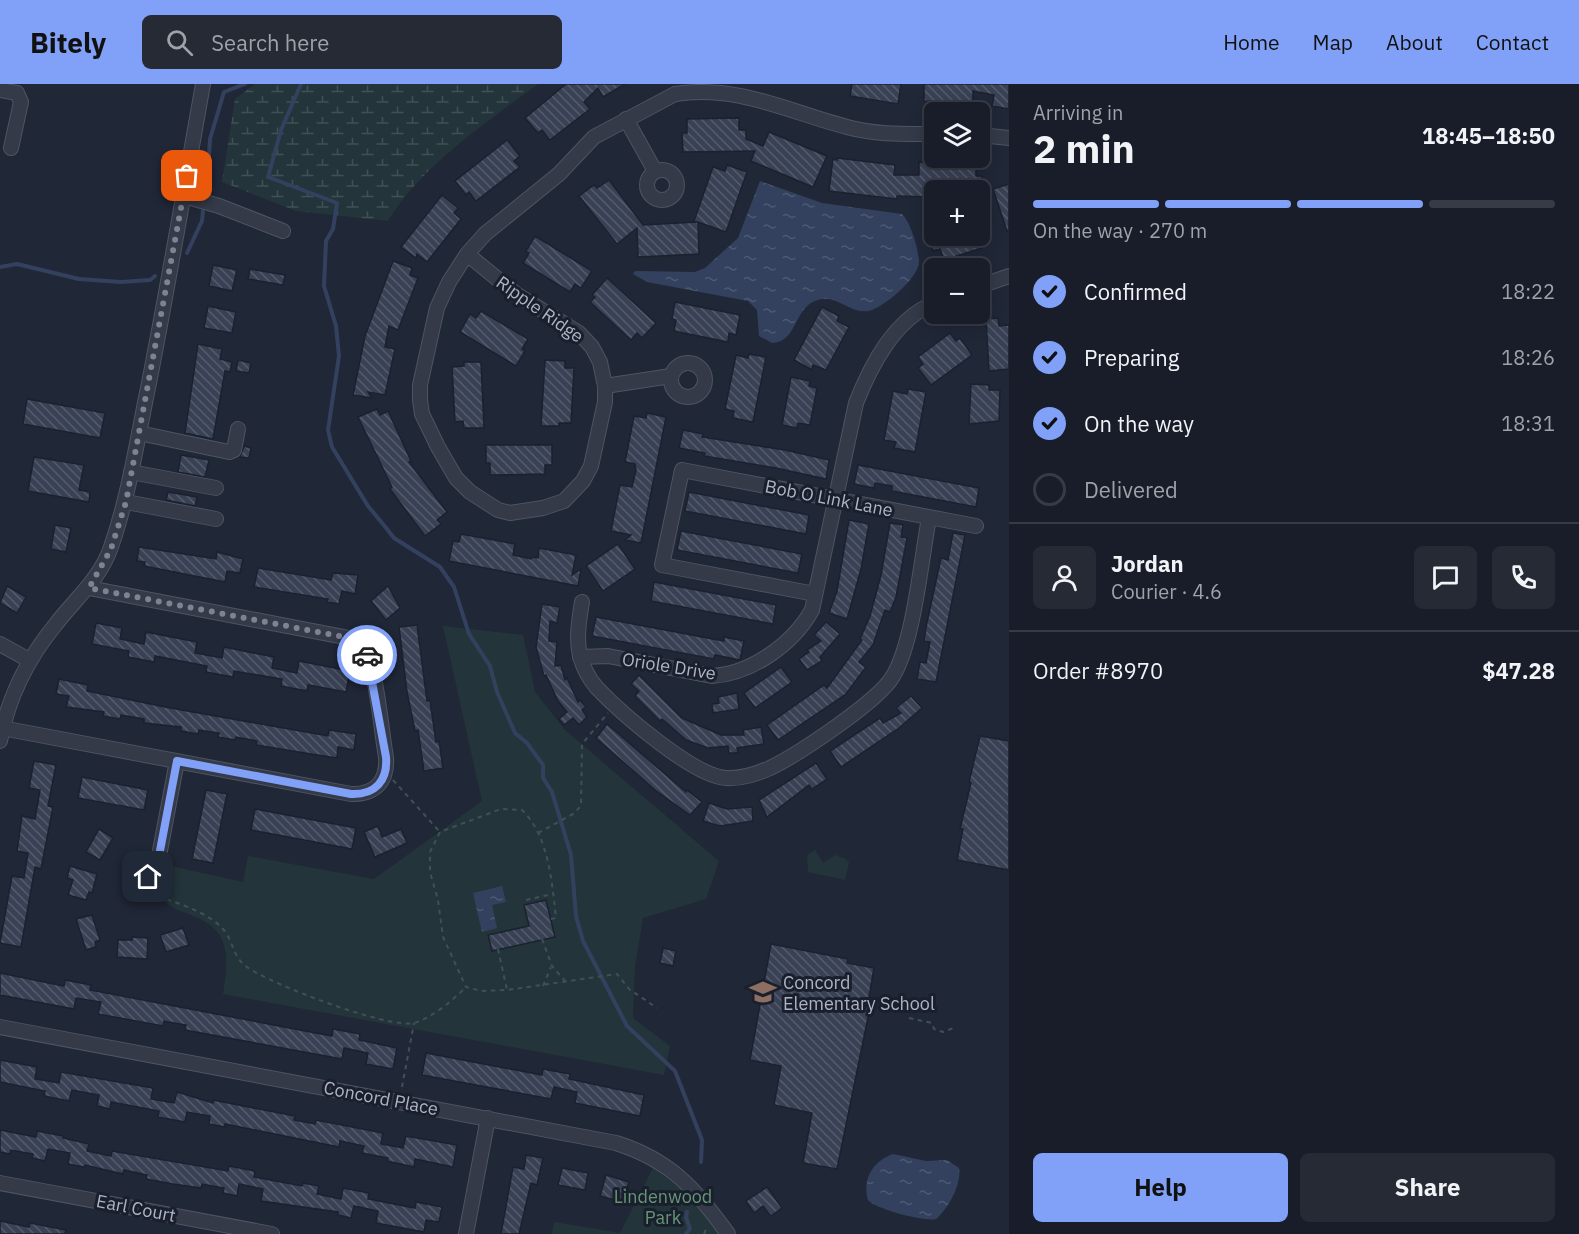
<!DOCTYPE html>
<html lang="en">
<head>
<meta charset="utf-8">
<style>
	body { margin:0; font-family:"IBM Plex Sans",sans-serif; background:#252a35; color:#f1f3f6; height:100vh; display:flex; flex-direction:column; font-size:22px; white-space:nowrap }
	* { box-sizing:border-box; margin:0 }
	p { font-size:20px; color:#9fa2a8 }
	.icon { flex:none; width:33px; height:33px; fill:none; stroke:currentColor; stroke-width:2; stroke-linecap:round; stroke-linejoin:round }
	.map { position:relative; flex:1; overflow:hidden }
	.side { display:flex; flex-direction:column; background:#181d29; width:570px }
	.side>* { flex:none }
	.controls { position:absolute; left:924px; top:18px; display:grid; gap:12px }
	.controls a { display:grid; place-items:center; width:66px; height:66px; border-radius:9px; background:#181d29; box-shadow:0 3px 15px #0003,0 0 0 2px #363b46; font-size:30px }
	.pin { position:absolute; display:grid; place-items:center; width:51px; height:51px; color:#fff; margin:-26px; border-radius:12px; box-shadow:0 3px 9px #0006 }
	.courier { position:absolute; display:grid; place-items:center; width:60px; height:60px; margin:-30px; border:4px solid #80a1f7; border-radius:50%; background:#fff; color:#222; box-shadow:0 2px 8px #0007 }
	.head em { font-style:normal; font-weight:700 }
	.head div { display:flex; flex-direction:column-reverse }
	.head { display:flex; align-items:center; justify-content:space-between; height:102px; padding:0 24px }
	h1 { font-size:39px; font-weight:700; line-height:45px }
	.bar { display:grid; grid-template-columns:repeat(4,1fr); gap:9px 6px; align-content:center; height:72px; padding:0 24px }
	.bar i { height:8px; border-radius:4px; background:#363b46 }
	.bar .current { background:#80a1f7 }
	.bar p { grid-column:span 4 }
	.line { display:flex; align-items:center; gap:15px; padding:0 24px; border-top:2px solid #363b46 }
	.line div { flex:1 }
	.round { display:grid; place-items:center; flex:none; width:63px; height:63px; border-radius:9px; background:#252a35 }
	ol { padding:0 24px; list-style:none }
	li { display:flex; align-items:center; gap:18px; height:66px }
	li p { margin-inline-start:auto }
	li .icon { padding:6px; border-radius:50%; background:#80a1f7; color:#111; stroke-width:4 }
	li:last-child { color:#9fa2a8 }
	li i { width:33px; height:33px; border:3px solid #363b46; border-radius:50% }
	.cta { display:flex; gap:12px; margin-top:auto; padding:12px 24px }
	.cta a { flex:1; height:69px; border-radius:9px; background:#80a1f7; color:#111; font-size:24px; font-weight:700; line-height:69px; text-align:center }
	.cta a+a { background:#252a35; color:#f1f3f6 }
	header { display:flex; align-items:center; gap:36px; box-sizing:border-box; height:84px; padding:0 30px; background:#80a1f7; color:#111 }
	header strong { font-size:28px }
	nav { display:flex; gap:33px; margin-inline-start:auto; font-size:21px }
	.search { width:420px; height:54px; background:#252a35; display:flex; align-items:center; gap:15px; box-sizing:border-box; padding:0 21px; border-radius:9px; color:#9fa2a8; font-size:22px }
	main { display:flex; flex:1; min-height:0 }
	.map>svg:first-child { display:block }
	.wetland { fill:url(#wetland-marsh) }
	.green { fill:#23353a }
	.water { fill:url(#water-ripples) }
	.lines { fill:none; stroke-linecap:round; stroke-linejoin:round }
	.stream { stroke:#33415f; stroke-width:4 }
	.building { fill:url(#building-back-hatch); stroke:#1b212e; stroke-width:1.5 }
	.minor-casing { stroke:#4e5463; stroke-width:16 }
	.path { stroke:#405156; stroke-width:2; stroke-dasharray:4.5 4.5; stroke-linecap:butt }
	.minor { stroke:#343a48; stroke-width:14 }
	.done { stroke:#7c8393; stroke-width:6; stroke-dasharray:0 10.8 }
	.route { stroke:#80a1f7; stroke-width:8 }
	.labels { text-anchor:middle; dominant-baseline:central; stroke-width:6; stroke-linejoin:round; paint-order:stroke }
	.street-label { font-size:18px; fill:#aeb4c5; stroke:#191f2c }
	.poi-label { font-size:18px; fill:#aeb4c5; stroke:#191f2c; text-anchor:start }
	.park-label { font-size:18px; fill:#669576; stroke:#191f2c }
</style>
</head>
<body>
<header>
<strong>Bitely</strong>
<div class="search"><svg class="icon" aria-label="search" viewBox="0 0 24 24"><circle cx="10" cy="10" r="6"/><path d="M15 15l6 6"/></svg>Search here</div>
<nav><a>Home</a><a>Map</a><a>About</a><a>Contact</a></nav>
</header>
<main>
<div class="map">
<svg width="1009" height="1150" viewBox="0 0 1009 1150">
	<defs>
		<pattern id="wetland-marsh" width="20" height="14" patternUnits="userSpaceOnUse" patternTransform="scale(1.5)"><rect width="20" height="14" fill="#23353a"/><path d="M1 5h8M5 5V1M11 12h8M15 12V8" fill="none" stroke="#405055"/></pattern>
		<pattern id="water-ripples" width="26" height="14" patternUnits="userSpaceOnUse" patternTransform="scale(1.5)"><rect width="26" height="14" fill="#33415f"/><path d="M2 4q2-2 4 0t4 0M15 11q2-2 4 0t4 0" fill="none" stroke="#4e5a74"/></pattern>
		<pattern id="building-back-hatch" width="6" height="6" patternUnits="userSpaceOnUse" patternTransform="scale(1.5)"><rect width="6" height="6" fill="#394255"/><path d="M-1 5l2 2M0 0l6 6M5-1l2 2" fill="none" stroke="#535b6c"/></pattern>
	</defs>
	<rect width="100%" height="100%" fill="#202737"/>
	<!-- wetland -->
	<path class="wetland" d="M255,0H538C487,38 421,82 388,137L296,127L222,98L235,15Z"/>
	<!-- green -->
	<g class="green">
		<path d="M443,542L523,551L535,608L565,646L719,777L706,815L643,834L635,882L633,934L670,962L664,991L223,910C228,878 232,849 198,834C183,827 172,826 161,814L166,781L243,798L248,772L374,795L482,717Z"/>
		<polygon points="815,766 823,779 835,771 846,775 849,779 845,796 808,788 807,771"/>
		<polygon points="653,1084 689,1111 719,1150 552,1150 554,1138 620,1149"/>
	</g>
	<!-- water -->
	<g class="water">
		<path d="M760,97L822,119L902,130C911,139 918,164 919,177C920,193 882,225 868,227C848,230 836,208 815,217C794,225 797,258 772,259L759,252L757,226L748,217L647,198L633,190L635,187L695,188L705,184L738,154Z"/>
		<polygon points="502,802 506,818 492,821 497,844 482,848 473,809"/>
		<path d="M893,1070L926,1077L947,1076L959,1084C962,1100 948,1125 936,1135C925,1138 875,1125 868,1116C862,1095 873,1077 893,1070Z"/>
	</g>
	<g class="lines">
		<!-- stream -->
		<g class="stream">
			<polyline points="301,0 281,46 268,93 337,119 333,145 326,157 324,202 336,242 339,272 328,346 332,363 368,422 387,445 394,454 440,483 454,503 469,550 490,582 497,608 515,649 527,659 543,681 543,694 552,708 571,771 576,832 583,857 627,942 675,987 702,1056 701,1078"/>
			<polyline points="207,106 210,55 224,8 245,0"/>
			<polyline points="187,169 202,137 203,127"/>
			<polyline points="0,183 17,180 79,195 121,198 150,196 155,192"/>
			<polyline points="686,1150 690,1145 686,1133 687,1128"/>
		</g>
	</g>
	<!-- building -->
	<g class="building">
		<polygon points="566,0 625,0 603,13 598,4 584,18 590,25 550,56 542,46 538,49 525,34"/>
		<polygon points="852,0 901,0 898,20 850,12"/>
		<polygon points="924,0 1009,0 1009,25 992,22 994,11 973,7 973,18 924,17"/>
		<polygon points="739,34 739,46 746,46 746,55 763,62 769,48 827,72 813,103 751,77 755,67 683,68 682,49 687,49 687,35"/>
		<polygon points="507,56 520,72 514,77 520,83 476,117 469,108 466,111 455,97"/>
		<polygon points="837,74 895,81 894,91 919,91 919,78 976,79 976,92 982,92 982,106 934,106 934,113 897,112 897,115 829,107 833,75 837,76"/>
		<polygon points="727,81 747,88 726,148 698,138 699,170 638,173 637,144 617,160 579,112 594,101 597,104 609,96 643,141 697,138 694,137 713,83 725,87"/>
		<polygon points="1009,100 1009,146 1007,147 993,105"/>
		<polygon points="442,111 458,124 454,129 461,135 427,178 417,170 416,174 401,163"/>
		<polygon points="535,152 592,187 581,204 575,200 570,208 523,179 529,169 526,167"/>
		<polygon points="928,152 978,152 982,164 944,176 940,165 933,167"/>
		<polygon points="393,177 412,184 410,191 418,194 398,246 389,242 385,263 395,265 385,311 368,308 372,314 353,311 365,252"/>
		<polygon points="213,181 237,186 232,207 209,202"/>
		<polygon points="250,185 285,191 283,201 248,195"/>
		<polygon points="607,194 656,239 642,254 637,249 631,256 590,218 595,213 592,211"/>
		<polygon points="675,218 740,231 736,251 729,249 728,258 674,247 676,236 672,235"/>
		<polygon points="208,222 236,228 232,249 204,244"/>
		<polygon points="822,223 839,232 837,237 849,243 826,286 813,281 812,286 794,276"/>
		<polygon points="481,227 528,255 522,265 525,267 516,282 460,248 470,230 476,234"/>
		<polygon points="998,234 999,242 1009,241 1009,285 989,287 986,235"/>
		<polygon points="950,249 956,257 960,254 972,271 931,301 918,284 923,280 918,273"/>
		<polygon points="198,260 222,265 220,275 232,278 230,288 225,287 213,355 185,349"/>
		<polygon points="749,270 766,273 753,338 733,334 734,327 725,325 736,271 748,274"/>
		<polygon points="238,276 251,279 249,289 236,287"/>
		<polygon points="545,276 565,277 565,284 574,284 571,339 559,339 559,342 541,342"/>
		<polygon points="464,278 481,278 484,344 464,344 463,337 455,338 452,283 464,282"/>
		<polygon points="791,293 810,297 809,302 817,304 810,341 798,339 797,344 782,341"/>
		<polygon points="971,300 989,301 989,306 1000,306 999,337 969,340"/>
		<polygon points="908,305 926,308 915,368 894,364 896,358 884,356 893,307 907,310"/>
		<polygon points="27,315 105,329 100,354 23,340"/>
		<polygon points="377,325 380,331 388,327 411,377 409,378 447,428 437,436 441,440 425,452 390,405 392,403 358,333"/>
		<polygon points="647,329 666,333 641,459 625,456 631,451 611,447 620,401 632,403 636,386 635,380 625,378 634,332 646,334"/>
		<polygon points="683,346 703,350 702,353 785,366 829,376 826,395 776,384 704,372 705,369 679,364"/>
		<polygon points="486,361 552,361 552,381 545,381 545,390 490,391 490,379 486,379"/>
		<polygon points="244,362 251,364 249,374 240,373"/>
		<polygon points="181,371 209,376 205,393 178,388"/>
		<polygon points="34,373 84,381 79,406 90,408 89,418 28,407"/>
		<polygon points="858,381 979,404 976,423 892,407 892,402 875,399 874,404 854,400"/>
		<polygon points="168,408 197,413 195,422 166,416"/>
		<polygon points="689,408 809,431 806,450 685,427"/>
		<polygon points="849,436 869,440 861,485 847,535 829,529 837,507"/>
		<polygon points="890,439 903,441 901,453 907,454 896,513 890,528 885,526 873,561 859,578 866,583 846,610 778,656 767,641 824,601 827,604 862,556 860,555 870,532 881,491"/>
		<polygon points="55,441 71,444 66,468 51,465"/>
		<polygon points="681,447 802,470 798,489 677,466"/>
		<polygon points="953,449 965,451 936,598 917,595 920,578 926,579 930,558 924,557 926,543 941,474 948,476"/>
		<polygon points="461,450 515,460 513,471 531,475 532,473 538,474 539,464 576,471 572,491 581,485 578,502 449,477 453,457 459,458"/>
		<polygon points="618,460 635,485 603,507 586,482"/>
		<polygon points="139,463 216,475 217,468 243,475 240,489 227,487 225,498 144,482 145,478 137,477"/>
		<polygon points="258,484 331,496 333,489 358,491 355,510 342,507 339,520 327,518 328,515 254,503"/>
		<polygon points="654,498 776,521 773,540 651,517"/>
		<polygon points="7,502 26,513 17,529 0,519"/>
		<polygon points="388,502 400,524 386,536 371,517"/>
		<polygon points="542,520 560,523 557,539 550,537 549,557 557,558 555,582 561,581 565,596 567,594 578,618 580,616 586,623 582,626 587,633 579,641 573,634 564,641 559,635 567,628 558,617 546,591 544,592 536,563"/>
		<polygon points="596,533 724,557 724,553 744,557 740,576 715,571 714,575 592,552"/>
		<polygon points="826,538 840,550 820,573 822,577 807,586 799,575 809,568 807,566 821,557 814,551"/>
		<polygon points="96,539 122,544 120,555 144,560 146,548 197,558 195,569 222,574 224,563 274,573 272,584 297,589 299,577 350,587 346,608 308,601 307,607 281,602 282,595 234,587 233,593 206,588 207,582 155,572 154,578 128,573 129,567 92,560"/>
		<polygon points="417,541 427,617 430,617 436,658 439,657 443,684 424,687 418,646 415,647 407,608 399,543"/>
		<polygon points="781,583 792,598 755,624 744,609"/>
		<polygon points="639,591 682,634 721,651 744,651 743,646 761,643 764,660 737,664 738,669 729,669 728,662 708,664 686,656 662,635 660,637 635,612 639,607 631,600"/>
		<polygon points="59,595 88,601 87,607 165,623 328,652 329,646 356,650 354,666 338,663 337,674 311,670 256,661 257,657 236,653 235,656 218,653 219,649 199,646 198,650 181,647 181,643 144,639 144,635 121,631 120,635 103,632 104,628 66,623 69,612 56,610"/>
		<polygon points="737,609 739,625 713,629 712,620 719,619 718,613"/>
		<polygon points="911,612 922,624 899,644 841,683 830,667 880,634 883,639 901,629 896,624"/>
		<polygon points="607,640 686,708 687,706 702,718 690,731 655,706 596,654"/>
		<polygon points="980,652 1009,657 1009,786 957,776 963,745 960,745 971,699 969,698"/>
		<polygon points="34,677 56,681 48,722 53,723 41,785 35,783 21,863 0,859 12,792 24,794 28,769 17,767 22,732 35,735 40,706 29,704"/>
		<polygon points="816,679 827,695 812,705 809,701 767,733 759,716"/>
		<polygon points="82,693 148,706 144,726 78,714"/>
		<polygon points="206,706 227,710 213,779 192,775"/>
		<polygon points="709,719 727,725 752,723 753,737 720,742 703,737"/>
		<polygon points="255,725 356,744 352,765 251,746"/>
		<polygon points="378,742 382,753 401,745 407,759 375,773 364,748"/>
		<polygon points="99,745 113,754 100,776 86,768"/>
		<polygon points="70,782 97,790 92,809 89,808 86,816 68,811 73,796 67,794"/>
		<polygon points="546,816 555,853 492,867 488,851 529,842 524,821"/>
		<polygon points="92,831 100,856 95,858 96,863 86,866 76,835"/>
		<polygon points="183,844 189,861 166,868 160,851"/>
		<polygon points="132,853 148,854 147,875 117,873 118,856 132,856"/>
		<polygon points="771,860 848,875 847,879 874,884 869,913 872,914 837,1085 803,1079 812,1029 774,1021 781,982 750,976"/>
		<polygon points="663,864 676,867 673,882 660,879"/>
		<polygon points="0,889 64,902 65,896 91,901 90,906 332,952 333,945 360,950 359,956 397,964 393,985 366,980 368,969 344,964 342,975 185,946 186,941 164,937 163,942 98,930 101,918 76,914 74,925 0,911"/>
		<polygon points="426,969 542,991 543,985 570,990 569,995 644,1011 640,1032 575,1019 577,1008 554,1003 551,1015 422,991"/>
		<polygon points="0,976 37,983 35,995 59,999 61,988 153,1004 151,1015 174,1019 177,1008 213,1019 213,1016 295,1032 294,1036 315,1040 316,1036 383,1049 381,1060 403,1064 406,1052 457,1061 453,1083 415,1075 414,1083 387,1077 388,1074 362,1069 364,1062 340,1057 339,1063 225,1040 225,1043 209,1040 210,1032 187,1028 185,1038 158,1033 159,1027 111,1018 110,1025 97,1022 99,1011 72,1006 69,1017 44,1012 45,1007 0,998"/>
		<polygon points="0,1046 36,1053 37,1047 63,1052 63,1054 89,1060 87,1067 111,1072 112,1067 228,1087 229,1082 255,1087 254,1093 302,1102 303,1099 319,1102 317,1110 341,1115 343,1104 369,1109 368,1115 415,1124 416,1118 442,1123 439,1138 426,1136 424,1148 376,1139 378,1127 354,1122 351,1134 338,1131 338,1128 261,1117 263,1105 239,1100 237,1112 223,1109 224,1104 202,1100 201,1104 173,1100 146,1095 147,1091 124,1086 123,1090 85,1081 84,1083 68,1080 70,1069 48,1065 45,1077 32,1074 33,1070 11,1066 10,1070 0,1068"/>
		<polygon points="526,1071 543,1074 537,1101 531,1099 519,1150 501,1150 513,1083 524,1085"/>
		<polygon points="562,1084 588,1089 585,1106 558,1101"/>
		<polygon points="606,1091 629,1098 623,1118 600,1112"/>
		<polygon points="767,1103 782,1124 771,1132 763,1122 754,1129 746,1117"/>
		<polygon points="0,1137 29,1143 30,1139 66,1146 65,1150 0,1150"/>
	</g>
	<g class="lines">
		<defs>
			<g id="minor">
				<polyline points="0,6 17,9 21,18 11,64"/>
				<polyline points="626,35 655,87"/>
				<polyline points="980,51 1009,54"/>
				<circle cx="662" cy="101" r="15"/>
				<polyline points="184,112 219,122 283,147"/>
				<path d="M467,170L516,210L579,249L592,263L600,278L605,302V318L591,382L583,397L564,417L543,424L510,429L498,426L470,408L456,394L438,363L422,330L420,316V301L437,224L449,198L467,170L485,150L559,90L594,53L675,10C737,0 789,28 847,43C876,51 905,50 934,50"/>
				<polyline points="980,202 1009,192"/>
				<circle cx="688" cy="296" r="17"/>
				<polyline points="605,302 671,292"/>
				<polyline points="139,349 229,368 234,366 238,345"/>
				<polyline points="131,388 216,404"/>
				<polyline points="126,418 216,435"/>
				<polyline points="815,510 662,481 682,386 976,442"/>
				<path d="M582,518C579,536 576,555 580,572C583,583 590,596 597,604C621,629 693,692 726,694C742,695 756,690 770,684C797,671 879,617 893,592C914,557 921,476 929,434"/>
				<polyline points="0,560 29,576"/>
				<path d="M580,573L608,572L712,592C751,590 793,560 812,526L856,319C871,281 894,236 934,219"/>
				<path d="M2,644L351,710C375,711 388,697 386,673C381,647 377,585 364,565C359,558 352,555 344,553L89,504"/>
				<path d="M0,657C8,614 28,574 56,540C76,514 100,495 111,463C129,411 137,357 148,304C168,203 185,101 203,0"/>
				<polyline points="139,804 159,772 177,677"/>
				<path d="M0,943L616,1059C670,1076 696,1105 728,1150"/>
				<polyline points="0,1099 272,1150"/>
				<polyline points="466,1150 488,1034"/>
			</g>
		</defs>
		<!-- minor casing -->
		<use href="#minor" class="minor-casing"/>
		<!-- path -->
		<g class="path">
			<polyline points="393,696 440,748"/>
			<polyline points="538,749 573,730 581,722 582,660 608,629"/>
			<path d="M150,809C173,818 207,827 223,845C234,857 232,873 247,883C270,900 388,945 414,939C432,934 453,916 466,903"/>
			<polyline points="526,816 553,810"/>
			<path d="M551,835L556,834C552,799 549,752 522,726L501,725L440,748L430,768V788L438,816L443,853L466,903L481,907L507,906L617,890L629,905L657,924"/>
			<polyline points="542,855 552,882 566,898"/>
			<polyline points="498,865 507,906"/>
			<polyline points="543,902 551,883"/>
			<polyline points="909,934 932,939 934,945 943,948 956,943"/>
			<polyline points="402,1003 414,939"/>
			<polyline points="704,1150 706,1145"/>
		</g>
		<!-- minor -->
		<use href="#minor" class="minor"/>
	</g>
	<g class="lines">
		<!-- done -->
		<polyline class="done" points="187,92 126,418 111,465 89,504 344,553 358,558 367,571"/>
		<!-- route -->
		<path class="route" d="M148,793L159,772L177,677L351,710C375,711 388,697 386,673L367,571"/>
	</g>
	<!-- icons -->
	<defs>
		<symbol id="school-bare" viewBox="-9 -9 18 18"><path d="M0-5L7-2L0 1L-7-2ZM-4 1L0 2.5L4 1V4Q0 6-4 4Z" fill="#8d6e63" stroke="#191f2c" stroke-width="2.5" paint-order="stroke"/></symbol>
	</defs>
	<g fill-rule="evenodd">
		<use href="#school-bare" x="744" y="889" width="38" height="38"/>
	</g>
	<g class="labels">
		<!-- street labels -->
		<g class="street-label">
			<text transform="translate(540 225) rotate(35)">Ripple Ridge</text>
			<text transform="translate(829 414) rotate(11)">Bob O Link Lane</text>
			<text transform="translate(669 582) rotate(9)">Oriole Drive</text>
			<text transform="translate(381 1014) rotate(11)">Concord Place</text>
			<text transform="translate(136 1124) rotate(11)">Earl Court</text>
		</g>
		<!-- poi labels -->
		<g class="poi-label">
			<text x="783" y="898">Concord<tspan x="783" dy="21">Elementary School</tspan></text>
		</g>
		<!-- park labels -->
		<g class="park-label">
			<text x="663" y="1112">Lindenwood<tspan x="663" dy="21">Park</tspan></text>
		</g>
	</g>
</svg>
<div class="controls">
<a><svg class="icon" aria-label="layers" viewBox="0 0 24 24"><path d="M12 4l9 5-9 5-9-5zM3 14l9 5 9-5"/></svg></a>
<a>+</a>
<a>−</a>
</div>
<div class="pin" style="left:187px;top:92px;background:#ea580c"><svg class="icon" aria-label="bag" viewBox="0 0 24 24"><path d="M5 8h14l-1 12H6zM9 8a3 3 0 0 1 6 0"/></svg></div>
<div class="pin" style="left:148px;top:793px;background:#1f2937"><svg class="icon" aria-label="home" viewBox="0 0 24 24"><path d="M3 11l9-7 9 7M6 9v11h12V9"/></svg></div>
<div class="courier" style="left:367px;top:571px"><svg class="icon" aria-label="car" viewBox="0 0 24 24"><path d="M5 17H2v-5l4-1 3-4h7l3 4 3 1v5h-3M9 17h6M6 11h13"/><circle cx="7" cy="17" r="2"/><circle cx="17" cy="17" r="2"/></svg></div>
</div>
<section class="side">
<div class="head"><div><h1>2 min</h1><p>Arriving in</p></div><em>18:45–18:50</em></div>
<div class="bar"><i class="current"></i><i class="current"></i><i class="current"></i><i></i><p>On the way · 270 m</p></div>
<ol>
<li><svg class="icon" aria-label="check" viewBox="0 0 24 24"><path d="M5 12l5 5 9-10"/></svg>Confirmed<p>18:22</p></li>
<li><svg class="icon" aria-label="check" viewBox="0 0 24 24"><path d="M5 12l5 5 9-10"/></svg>Preparing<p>18:26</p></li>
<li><svg class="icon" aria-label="check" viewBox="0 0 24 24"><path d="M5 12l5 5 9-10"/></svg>On the way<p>18:31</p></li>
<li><i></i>Delivered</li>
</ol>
<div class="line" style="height:108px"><a class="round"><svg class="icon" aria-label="person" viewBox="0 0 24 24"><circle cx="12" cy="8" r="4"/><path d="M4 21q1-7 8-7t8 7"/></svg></a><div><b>Jordan</b><p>Courier · 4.6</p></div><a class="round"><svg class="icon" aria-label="chat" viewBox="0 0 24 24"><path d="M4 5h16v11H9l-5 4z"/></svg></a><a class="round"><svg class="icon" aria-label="phone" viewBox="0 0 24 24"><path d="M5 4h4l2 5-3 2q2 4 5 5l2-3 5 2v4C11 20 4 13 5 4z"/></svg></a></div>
<div class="line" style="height:78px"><div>Order #8970</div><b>$47.28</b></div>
<div class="cta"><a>Help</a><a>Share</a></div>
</section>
</main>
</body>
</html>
